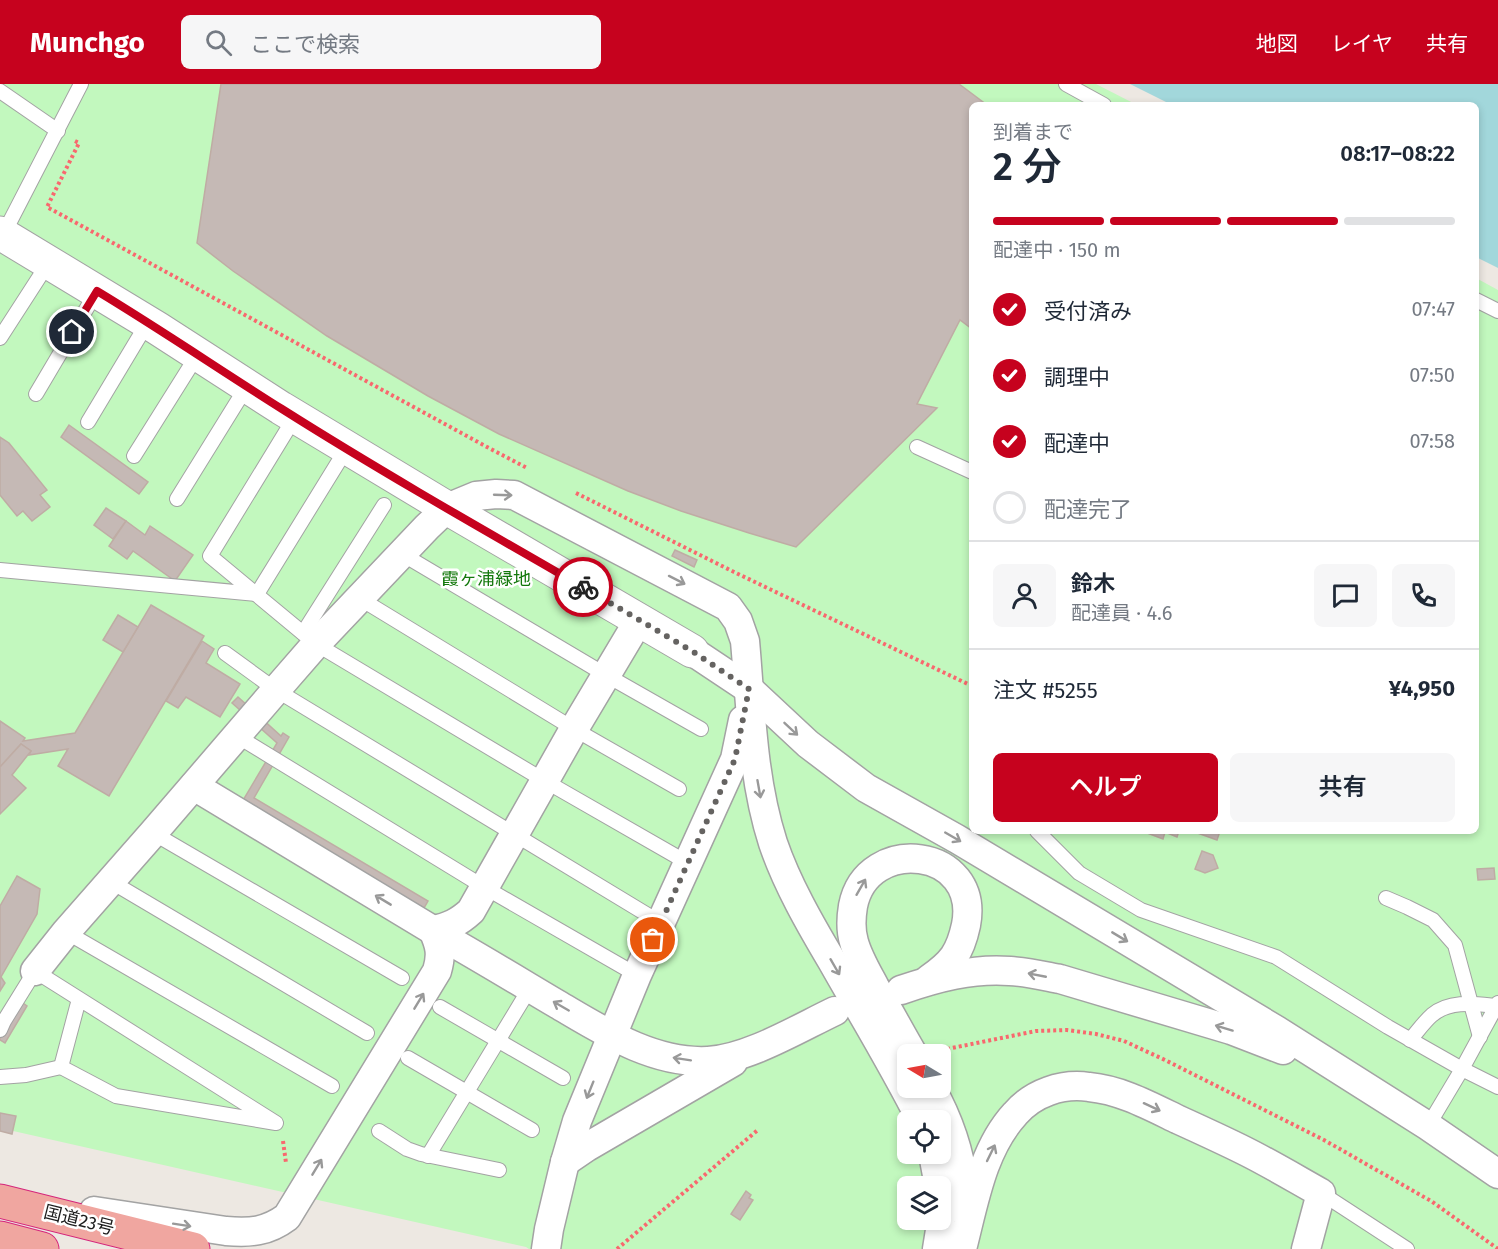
<!DOCTYPE html>
<html lang="ja">
<head>
<meta charset="utf-8">
<style>
	body { margin:0; font-family:"Fira Sans","Noto Sans JP",sans-serif; background:#f6f6f7; color:#1f2937; height:100vh; display:flex; flex-direction:column; font-size:22px; white-space:nowrap }
	* { box-sizing:border-box; margin:0 }
	p { font-size:20px; color:#747a83 }
	.icon { flex:none; width:33px; height:33px; fill:none; stroke:currentColor; stroke-width:2; stroke-linecap:round; stroke-linejoin:round }
	.map { position:relative; flex:1; overflow:hidden }
	.drawer { position:absolute; left:969px; top:18px; width:510px; height:732px; display:flex; flex-direction:column; background:#fff; border-radius:9px; box-shadow:0 3px 9px #0003 }
	.drawer>* { flex:none }
	.needle { width:39px; rotate:280deg }
	.controls { position:absolute; left:897px; top:960px; display:grid; gap:12px }
	.controls a { display:grid; place-items:center; width:54px; height:54px; border-radius:9px; background:#fff; box-shadow:0 3px 9px #0003; font-size:30px }
	.pin { position:absolute; display:grid; place-items:center; width:51px; height:51px; color:#fff; margin:-26px; border:3px solid #fff; border-radius:50%; box-shadow:0 2px 6px #0007 }
	.courier { position:absolute; display:grid; place-items:center; width:60px; height:60px; margin:-30px; border:4px solid #c6021e; border-radius:50%; background:#fff; color:#222; box-shadow:0 2px 8px #0007 }
	.overview em { font-style:normal; font-weight:600 }
	.overview div { display:flex; flex-direction:column-reverse }
	.overview { display:flex; align-items:center; justify-content:space-between; height:102px; padding:0 24px }
	h1 { font-size:39px; font-weight:600; line-height:45px }
	.bar { display:grid; grid-template-columns:repeat(4,1fr); gap:9px 6px; align-content:center; height:72px; padding:0 24px }
	.bar i { height:8px; border-radius:4px; background:#e0e1e3 }
	.bar .active { background:#c6021e }
	.bar p { grid-column:span 4 }
	.line { display:flex; align-items:center; gap:15px; padding:0 24px; border-top:2px solid #e0e1e3 }
	.line div { flex:1 }
	.round { display:grid; place-items:center; flex:none; width:63px; height:63px; border-radius:9px; background:#f6f6f7 }
	ol { padding:0 24px; list-style:none }
	li { display:flex; align-items:center; gap:18px; height:66px }
	li p { margin-inline-start:auto }
	li .icon { padding:6px; border-radius:50%; background:#c6021e; color:#fff; stroke-width:4 }
	li:last-child { color:#747a83 }
	li i { width:33px; height:33px; border:3px solid #e0e1e3; border-radius:50% }
	.cta { display:flex; gap:12px; margin-top:auto; padding:12px 24px }
	.cta a { flex:1; height:69px; border-radius:9px; background:#c6021e; color:#fff; font-size:24px; font-weight:600; line-height:69px; text-align:center }
	.cta a+a { background:#f6f6f7; color:#1f2937 }
	header { display:flex; align-items:center; gap:36px; box-sizing:border-box; height:84px; padding:0 30px; background:#c6021e; color:#fff }
	header strong { font-size:28px }
	nav { display:flex; gap:33px; margin-inline-start:auto; font-size:21px }
	.search { width:420px; height:54px; background:#f6f6f7; display:flex; align-items:center; gap:15px; box-sizing:border-box; padding:0 21px; border-radius:9px; color:#747a83; font-size:22px }
	.map>svg:first-child { display:block }
	.park { fill:#c2f8be; fill-rule:evenodd }
	.water { fill:#a2d7db }
	.building { fill:#c5b9b5; stroke:#bfaca4; stroke-width:1.5 }
	.lines { fill:none; stroke-linecap:round; stroke-linejoin:round }
	.service-casing { stroke:#a3a3a3; stroke-width:16 }
	.minor-casing { stroke:#a3a3a3; stroke-width:31 }
	.tertiary-casing { stroke:#a3a3a3; stroke-width:35 }
	.trunk-casing { stroke:#d5257b; stroke-width:35 }
	.path { stroke:#f8686e; stroke-width:4; stroke-dasharray:3 3; stroke-linecap:butt }
	.service { stroke:#fff; stroke-width:14 }
	.minor { stroke:#fff; stroke-width:28 }
	.tertiary { stroke:#fff; stroke-width:33 }
	.trunk { stroke:#f0a6a0; stroke-width:33 }
	.oneway { stroke:#999 }
	.done { stroke:#656361; stroke-width:6; stroke-dasharray:0 10.8 }
	.route { stroke:#c6021e; stroke-width:8 }
	.labels { text-anchor:middle; dominant-baseline:central; stroke-width:5; stroke-linejoin:round; paint-order:stroke }
	.park-label { font-size:18px; fill:#13780c; stroke:#fff }
	.street-label { font-size:18px; fill:#1c1c1c; stroke:#fff }
</style>
</head>
<body>
<header>
<strong>Munchgo</strong>
<div class="search"><svg class="icon" aria-label="search" viewBox="0 0 24 24"><circle cx="10" cy="10" r="6"/><path d="M15 15l6 6"/></svg>ここで検索</div>
<nav><a>地図</a><a>レイヤ</a><a>共有</a></nav>
</header>
<div class="map">
<svg width="1498" height="1165" viewBox="0 0 1498 1165">
	<rect width="100%" height="100%" fill="#ede8e2"/>
	<!-- park -->
	<path class="park" d="M0,0H1096L1137,21H972V747H1476V194L1498,206V1165H529L526,1163L0,1044ZM908,970H940V1004H908ZM908,1036H940V1070H908ZM908,1102H940V1136H908Z"/>
	<!-- water -->
	<polygon class="water" points="1130,0 1498,0 1498,184 1476,173 1476,21 1172,21"/>
	<!-- building -->
	<g class="building">
		<polygon points="221,0 959,0 987,21 972,21 972,245 960,236 917,320 937,324 796,463 749,449 681,427 628,407 499,350 428,312 327,252 233,187 197,159"/>
		<polygon points="69,341 148,398 139,410 61,353"/>
		<polygon points="0,353 9,359 47,406 40,411 50,423 32,437 23,427 17,432 0,411"/>
		<polygon points="106,424 126,437 113,455 94,441"/>
		<polygon points="126,437 145,451 150,442 193,471 175,497 133,467 127,475 109,462"/>
		<polygon points="675,466 697,476 694,483 672,472"/>
		<polygon points="151,521 204,552 109,712 58,682 68,665 29,671 31,667 21,660 0,683 0,637 25,654 23,657 75,649"/>
		<polygon points="118,531 138,543 123,568 103,556"/>
		<polygon points="202,557 214,565 206,579 240,600 220,633 186,613 178,624 166,617"/>
		<polygon points="238,613 281,652 283,649 289,653 254,714 428,817 424,824 242,718 277,659 232,619"/>
		<polygon points="21,660 31,667 12,691 26,704 0,730 0,683"/>
		<polygon points="1142,747 1179,747 1177,753 1165,748 1163,755"/>
		<polygon points="1192,747 1220,747 1217,756"/>
		<polygon points="1202,767 1213,771 1218,784 1205,789 1195,785"/>
		<polygon points="1494,784 1495,795 1478,796 1477,785"/>
		<polygon points="17,792 40,805 37,830 1,893 5,899 0,907 0,822"/>
		<polygon points="20,917 27,922 5,959 0,956 0,951"/>
		<polygon points="0,1029 16,1032 12,1050 0,1047"/>
		<polygon points="746,1107 751,1111 749,1114 753,1116 740,1136 731,1130"/>
	</g>
	<g class="lines">
		<defs>
			<g id="service">
				<polyline points="1066,0 1104,21"/>
				<polyline points="0,7 58,47"/>
				<polyline points="3,151 81,0"/>
				<polyline points="1476,216 1498,227"/>
				<polyline points="0,254 49,178"/>
				<polyline points="36,310 97,207"/>
				<polyline points="295,333 210,472 316,560 545,697 688,779"/>
				<polyline points="88,338 148,238"/>
				<polyline points="917,363 972,388"/>
				<polyline points="134,372 198,270"/>
				<polyline points="177,415 247,302"/>
				<polyline points="402,470 606,591 701,645"/>
				<polyline points="0,486 257,510 347,364"/>
				<polyline points="359,514 574,645 679,705"/>
				<polyline points="303,549 384,421"/>
				<polyline points="225,569 276,606 661,839"/>
				<polyline points="237,652 484,803 637,891"/>
				<polyline points="1037,747 1079,789 1141,826 1276,873 1388,943 1462,985 1498,919"/>
				<polyline points="153,749 402,894"/>
				<polyline points="110,797 367,949"/>
				<polyline points="1386,814 1407,823 1433,836 1455,861 1480,953"/>
				<polyline points="66,848 332,1002"/>
				<polyline points="440,923 563,994"/>
				<polyline points="0,946 4,937 35,887 276,1039 116,1012 61,983 79,915"/>
				<path d="M1410,956C1417,948 1424,938 1432,931C1450,916 1475,920 1496,922"/>
				<polyline points="408,974 532,1046"/>
				<polyline points="0,993 26,991 61,983"/>
				<polyline points="1428,1042 1462,985 1498,1003"/>
				<polyline points="379,1047 407,1065 421,1070 499,1086"/>
				<polyline points="428,1072 530,904"/>
				<polyline points="1321,1109 1407,1165"/>
			</g>
			<g id="minor">
				<polyline points="692,567 749,605 808,660 866,704 957,755 1278,947 1428,1042 1498,1090"/>
				<path d="M194,702C282,755 371,809 459,862C492,881 525,901 557,920C603,947 653,980 708,977C748,975 799,944 835,927"/>
				<path d="M433,846C449,843 459,838 471,827L574,645L639,536"/>
				<path d="M35,887L66,848L153,749L276,606L316,560L427,443L447,424L476,412L496,410L514,411L728,523L738,537L745,557C751,624 752,694 773,759C787,800 810,840 832,877C862,930 894,982 921,1036"/>
				<path d="M901,906C936,894 972,884 1010,887C1027,888 1044,892 1060,895L1231,946L1283,966"/>
				<path d="M913,970C900,948 888,925 875,903C867,888 858,873 854,858C850,845 851,834 853,822C867,750 981,763 966,841C960,869 952,879 929,895"/>
				<path d="M931,1004C948,1034 960,1069 964,1103C965,1111 964,1119 964,1127"/>
				<polyline points="933,1070 939,1102"/>
				<polyline points="565,1078 587,1063 733,978"/>
				<path d="M94,1127L226,1147C250,1149 267,1148 287,1133L437,887C442,870 440,862 433,846"/>
				<polyline points="546,1165 549,1145 565,1078 577,1037 637,891 735,675 743,636"/>
				<polyline points="937,1165 941,1140 940,1134"/>
				<path d="M962,1165C974,1119 982,1066 1015,1030C1033,1009 1062,999 1089,1003C1121,1006 1150,1022 1179,1036C1201,1046 1223,1056 1245,1067C1271,1080 1296,1095 1321,1109L1306,1165"/>
			</g>
			<polyline id="tertiary" points="0,149 157,244 281,324 447,424 692,567"/>
			<g id="trunk">
				<polyline points="0,1117 193,1165"/>
				<polyline points="0,1154 42,1165"/>
			</g>
		</defs>
		<!-- service casing -->
		<use href="#service" class="service-casing"/>
		<!-- minor casing -->
		<use href="#minor" class="minor-casing"/>
		<!-- tertiary casing -->
		<use href="#tertiary" class="tertiary-casing"/>
		<!-- trunk casing -->
		<use href="#trunk" class="trunk-casing"/>
		<!-- path -->
		<g class="path">
			<polyline points="75,57 79,59 47,123 487,363 527,384"/>
			<polyline points="576,409 734,488 972,602"/>
			<polyline points="947,965 1036,947 1067,946 1096,950 1124,957 1165,976 1324,1056 1431,1117 1498,1165"/>
			<polyline points="283,1057 286,1079"/>
			<polyline points="617,1165 759,1045"/>
		</g>
		<!-- service -->
		<use href="#service" class="service"/>
		<!-- minor -->
		<use href="#minor" class="minor"/>
		<!-- tertiary -->
		<use href="#tertiary" class="tertiary"/>
		<!-- trunk -->
		<use href="#trunk" class="trunk"/>
	</g>
	<!-- one-way arrows -->
	<defs><path id="oneway-shaft" d="M-6 0H5M1.5-3L5.5 0L1.5 3" fill="none" stroke-width="1.6" stroke-linecap="round" stroke-linejoin="round" transform="scale(1.5)"/></defs>
	<g class="oneway">
		<use href="#oneway-shaft" transform="translate(503 411) rotate(2)"/>
		<use href="#oneway-shaft" transform="translate(677 496) rotate(27)"/>
		<use href="#oneway-shaft" transform="translate(791 645) rotate(43)"/>
		<use href="#oneway-shaft" transform="translate(759 705) rotate(80)"/>
		<use href="#oneway-shaft" transform="translate(953 753) rotate(30)"/>
		<use href="#oneway-shaft" transform="translate(861 803) rotate(-60)"/>
		<use href="#oneway-shaft" transform="translate(383 816) rotate(-149)"/>
		<use href="#oneway-shaft" transform="translate(1120 853) rotate(31)"/>
		<use href="#oneway-shaft" transform="translate(835 883) rotate(60)"/>
		<use href="#oneway-shaft" transform="translate(1037 891) rotate(-169)"/>
		<use href="#oneway-shaft" transform="translate(419 917) rotate(-59)"/>
		<use href="#oneway-shaft" transform="translate(561 922) rotate(-150)"/>
		<use href="#oneway-shaft" transform="translate(1224 944) rotate(-163)"/>
		<use href="#oneway-shaft" transform="translate(682 975) rotate(-171)"/>
		<use href="#oneway-shaft" transform="translate(590 1006) rotate(112)"/>
		<use href="#oneway-shaft" transform="translate(1152 1023) rotate(25)"/>
		<use href="#oneway-shaft" transform="translate(991 1069) rotate(-64)"/>
		<use href="#oneway-shaft" transform="translate(317 1083) rotate(-59)"/>
		<use href="#oneway-shaft" transform="translate(182 1141) rotate(9)"/>
	</g>
	<g class="lines">
		<!-- done -->
		<polyline class="done" points="583,503 692,567 749,605 735,675 653,856"/>
		<!-- route -->
		<path class="route" d="M72,248L97,207C160,245 220,286 282,325C380,387 482,445 583,503"/>
	</g>
	<g class="labels">
		<!-- park labels -->
		<g class="park-label">
			<text x="486" y="495">霞ヶ浦緑地</text>
		</g>
		<!-- street labels -->
		<g class="street-label">
			<text transform="translate(79 1136) rotate(14)">国道23号</text>
		</g>
	</g>
</svg>
<div class="controls">
<a><svg class="needle" viewBox="-14 -14 28 28"><path d="M0-13l5 13h-10z" fill="#e53935"/><path d="M0 13l5-13h-10z" fill="#747a83"/></svg></a>
<a><svg class="icon" aria-label="locate" viewBox="0 0 24 24"><circle cx="12" cy="12" r="6"/><path d="M12 2v4M12 18v4M2 12h4M18 12h4"/></svg></a>
<a><svg class="icon" aria-label="layers" viewBox="0 0 24 24"><path d="M12 4l9 5-9 5-9-5zM3 14l9 5 9-5"/></svg></a>
</div>
<div class="pin" style="left:653px;top:856px;background:#ea580c"><svg class="icon" aria-label="bag" viewBox="0 0 24 24"><path d="M5 8h14l-1 12H6zM9 8a3 3 0 0 1 6 0"/></svg></div>
<div class="pin" style="left:72px;top:248px;background:#1f2937"><svg class="icon" aria-label="home" viewBox="0 0 24 24"><path d="M3 11l9-7 9 7M6 9v11h12V9"/></svg></div>
<div class="courier" style="left:583px;top:503px"><svg class="icon" aria-label="bike" viewBox="0 0 24 24"><circle cx="6" cy="16" r="4"/><circle cx="18" cy="16" r="4"/><path d="M6 16l4-8h5l3 8M10 8l3 8H6M13 5h3"/></svg></div>
<section class="drawer">
<div class="overview"><div><h1>2 分</h1><p>到着まで</p></div><em>08:17–08:22</em></div>
<div class="bar"><i class="active"></i><i class="active"></i><i class="active"></i><i></i><p>配達中 · 150 m</p></div>
<ol>
<li><svg class="icon" aria-label="check" viewBox="0 0 24 24"><path d="M5 12l5 5 9-10"/></svg>受付済み<p>07:47</p></li>
<li><svg class="icon" aria-label="check" viewBox="0 0 24 24"><path d="M5 12l5 5 9-10"/></svg>調理中<p>07:50</p></li>
<li><svg class="icon" aria-label="check" viewBox="0 0 24 24"><path d="M5 12l5 5 9-10"/></svg>配達中<p>07:58</p></li>
<li><i></i>配達完了</li>
</ol>
<div class="line" style="height:108px"><a class="round"><svg class="icon" aria-label="person" viewBox="0 0 24 24"><circle cx="12" cy="8" r="4"/><path d="M4 21q1-7 8-7t8 7"/></svg></a><div><b>鈴木</b><p>配達員 · 4.6</p></div><a class="round"><svg class="icon" aria-label="chat" viewBox="0 0 24 24"><path d="M4 5h16v11H9l-5 4z"/></svg></a><a class="round"><svg class="icon" aria-label="phone" viewBox="0 0 24 24"><path d="M5 4h4l2 5-3 2q2 4 5 5l2-3 5 2v4C11 20 4 13 5 4z"/></svg></a></div>
<div class="line" style="height:78px"><div>注文 #5255</div><b>¥4,950</b></div>
<div class="cta"><a>ヘルプ</a><a>共有</a></div>
</section>
</div>
</body>
</html>
